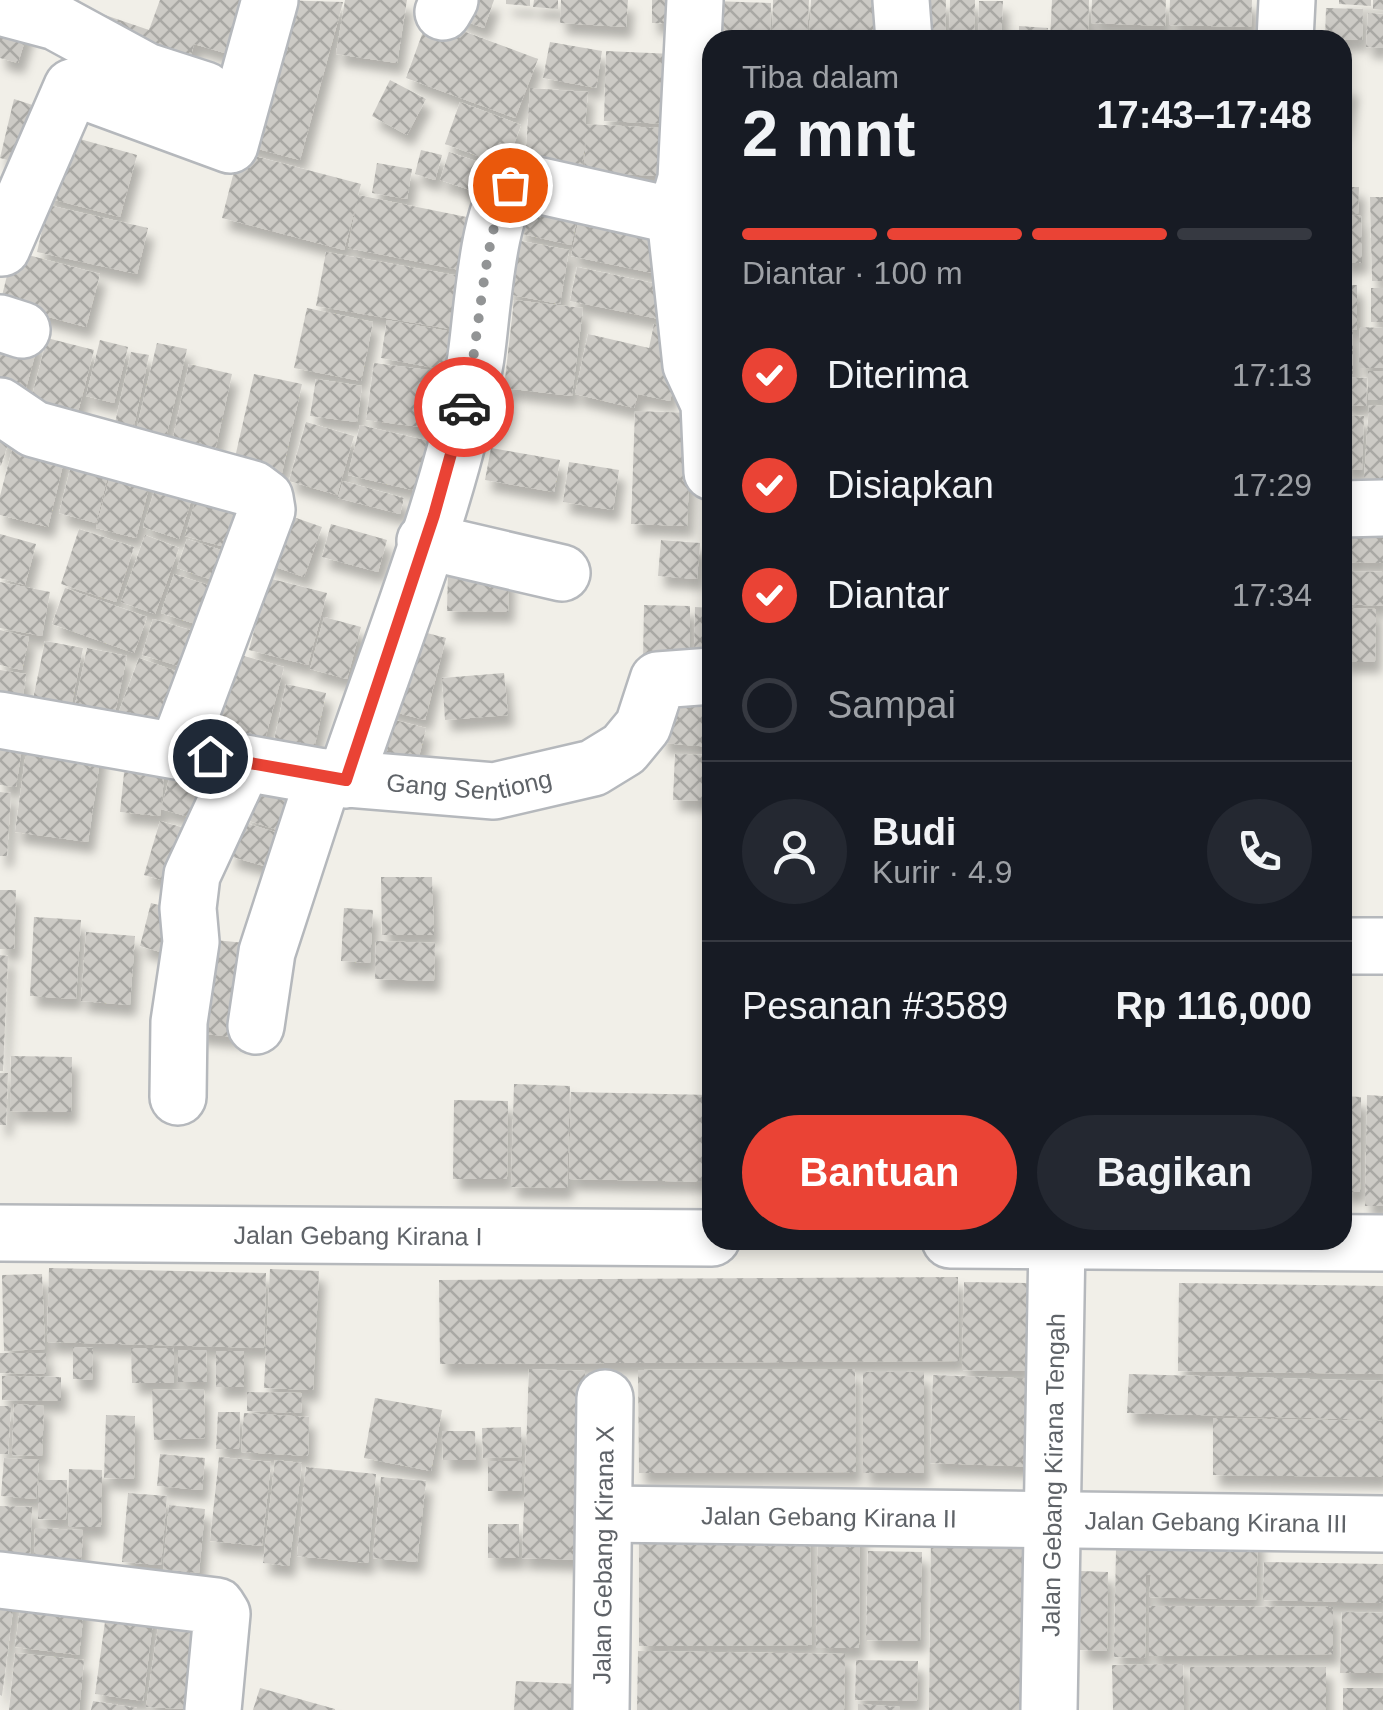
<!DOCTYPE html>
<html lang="id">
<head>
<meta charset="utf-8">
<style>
	body { margin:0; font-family:Helvetica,sans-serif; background:#242831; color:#f1f3f6; height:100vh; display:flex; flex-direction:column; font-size:38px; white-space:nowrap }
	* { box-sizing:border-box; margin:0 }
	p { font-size:32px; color:#9ea1a6 }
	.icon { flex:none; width:55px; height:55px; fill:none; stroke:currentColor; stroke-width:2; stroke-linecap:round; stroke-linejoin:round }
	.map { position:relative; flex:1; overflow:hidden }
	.details { position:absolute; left:702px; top:30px; width:650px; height:1220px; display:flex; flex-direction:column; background:#171b24; border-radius:30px; box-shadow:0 5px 15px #0003 }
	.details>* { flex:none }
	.pin { position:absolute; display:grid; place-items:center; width:85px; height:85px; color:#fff; margin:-42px; border:5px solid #fff; border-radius:50%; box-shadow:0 2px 10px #0007 }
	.courier { position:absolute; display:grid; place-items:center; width:100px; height:100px; margin:-50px; border:8px solid #ea4335; border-radius:50%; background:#fff; color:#222; box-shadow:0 2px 12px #0007 }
	.overview em { font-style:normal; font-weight:700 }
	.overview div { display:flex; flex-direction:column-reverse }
	.overview { display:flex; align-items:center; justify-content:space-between; height:170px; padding:0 40px }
	h1 { font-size:65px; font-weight:700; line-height:75px }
	.bar { display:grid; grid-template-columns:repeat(4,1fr); gap:15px 10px; align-content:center; height:120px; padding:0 40px }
	.bar i { height:12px; border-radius:8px; background:#363941 }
	.bar .current { background:#ea4335 }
	.bar p { grid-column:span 4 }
	.line { display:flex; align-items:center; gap:25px; padding:0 40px; border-top:2px solid #363941 }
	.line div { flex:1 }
	.round { display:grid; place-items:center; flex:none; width:105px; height:105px; border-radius:52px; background:#242831 }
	ol { padding:0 40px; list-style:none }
	li { display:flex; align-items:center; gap:30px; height:110px }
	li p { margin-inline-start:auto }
	li .icon { padding:10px; border-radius:50%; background:#ea4335; color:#fff; stroke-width:4 }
	li:last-child { color:#9ea1a6 }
	li i { width:55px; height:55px; border:5px solid #363941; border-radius:50% }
	.primary-button { display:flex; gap:20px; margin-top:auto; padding:20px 40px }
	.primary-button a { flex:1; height:115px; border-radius:60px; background:#ea4335; color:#fff; font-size:40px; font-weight:700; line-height:115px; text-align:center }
	.primary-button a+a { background:#242831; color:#f1f3f6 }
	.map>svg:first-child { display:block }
	.building { fill:url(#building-cross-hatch); filter:url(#shadow) }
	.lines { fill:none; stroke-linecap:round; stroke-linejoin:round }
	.minor-casing { stroke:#b5b8bc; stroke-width:60 }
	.minor { stroke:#fff; stroke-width:55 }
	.done { stroke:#929495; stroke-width:10; stroke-dasharray:0 18 }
	.route { stroke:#ea4335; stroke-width:12 }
	.labels { text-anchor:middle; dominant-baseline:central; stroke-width:8; stroke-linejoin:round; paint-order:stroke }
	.street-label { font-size:25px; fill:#5f6368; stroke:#fff }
</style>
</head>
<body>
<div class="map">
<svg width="1383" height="1710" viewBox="0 0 1383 1710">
	<defs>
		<pattern id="building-cross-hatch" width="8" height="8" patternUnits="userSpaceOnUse" patternTransform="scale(2.5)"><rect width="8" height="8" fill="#cccac5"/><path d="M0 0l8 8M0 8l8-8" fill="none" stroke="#a9a8a4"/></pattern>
		<filter id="shadow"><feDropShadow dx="6" dy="11" stdDeviation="5" flood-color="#0004"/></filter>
	</defs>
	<rect width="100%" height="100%" fill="#f1efe8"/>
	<!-- building -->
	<g class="building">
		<polygon points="160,0 251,0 235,56 194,44 188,67 99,34 105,15 149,30"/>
		<polygon points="278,0 343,2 300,160 239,144"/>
		<polygon points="345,0 407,0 397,63 336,54"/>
		<polygon points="463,0 494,0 484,28 456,18"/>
		<polygon points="506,0 530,0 530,6 506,4"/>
		<polygon points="534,0 558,0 558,9 533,7"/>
		<polygon points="561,0 628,0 626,27 560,23"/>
		<polygon points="652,0 690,0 689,25 652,23"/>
		<polygon points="773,0 809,0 807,40 772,40"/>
		<polygon points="811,0 897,0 898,40 809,40"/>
		<polygon points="917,0 946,0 945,40 915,40"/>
		<polygon points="950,0 975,0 974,40 949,40"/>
		<polygon points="1052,0 1089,0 1088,40 1050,40"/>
		<polygon points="1092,0 1166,0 1165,26 1091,23"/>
		<polygon points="1170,0 1252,0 1251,27 1169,25"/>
		<polygon points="1339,0 1371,0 1371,6 1339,4"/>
		<polygon points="1373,0 1383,0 1383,10 1373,9"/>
		<polygon points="712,1 771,3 770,40 710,40"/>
		<polygon points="979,1 1003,1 1001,40 978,40"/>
		<polygon points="1326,8 1363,9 1362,40 1325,39"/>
		<polygon points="1368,13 1383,14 1383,48 1366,47"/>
		<polygon points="428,18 538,59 515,118 406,78"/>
		<polygon points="30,24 18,63 0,58 0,32"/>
		<polygon points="1019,26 1048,28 1047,40 1019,40"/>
		<polygon points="550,42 602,51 596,88 543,78"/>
		<polygon points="606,51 673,54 670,124 604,121"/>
		<polygon points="390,80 426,99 407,135 372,116"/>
		<polygon points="1342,84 1352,86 1344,129 1342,129"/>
		<polygon points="530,88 588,92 585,124 678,129 676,177 584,172 586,134 582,169 525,165"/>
		<polygon points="14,99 48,110 33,167 0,158"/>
		<polygon points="460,102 521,125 506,166 445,144"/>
		<polygon points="62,134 137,155 120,217 44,197"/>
		<polygon points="421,150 442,155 435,180 415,174"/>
		<polygon points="239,152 361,184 358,195 491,222 480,274 348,248 357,201 344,250 222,218"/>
		<polygon points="449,152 491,166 482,194 440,180"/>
		<polygon points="712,155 712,219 696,219"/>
		<polygon points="377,163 412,169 407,199 372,193"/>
		<polygon points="529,186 582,198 571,245 518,233"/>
		<polygon points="1342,187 1359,187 1358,214 1342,214"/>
		<polygon points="1370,197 1383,197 1383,281 1372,281"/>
		<polygon points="48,205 148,228 137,274 37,252"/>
		<polygon points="580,214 671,232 662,275 571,256"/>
		<polygon points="1361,215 1362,263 1342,263 1342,216"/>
		<polygon points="690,222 712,226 712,263 683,257"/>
		<polygon points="516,240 569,250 560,304 506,294"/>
		<polygon points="13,251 100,274 86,327 0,304"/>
		<polygon points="326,252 460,276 450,329 316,306"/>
		<polygon points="577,267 667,286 659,319 570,301"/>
		<rect x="1342" y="285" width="15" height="45"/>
		<rect x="1371" y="288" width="12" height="34"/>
		<polygon points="514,300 583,308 572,396 504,388"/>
		<polygon points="307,308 373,322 361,381 294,368"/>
		<polygon points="387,320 458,333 451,371 381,358"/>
		<polygon points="654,324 686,332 670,401 638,394 634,408 575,394 588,334 649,348"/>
		<polygon points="1360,327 1383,328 1383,368 1359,368"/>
		<polygon points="0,329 39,340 22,403 0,397"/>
		<rect x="1342" y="332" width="11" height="43"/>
		<polygon points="47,338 94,350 72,435 25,423"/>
		<polygon points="100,340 128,347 114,403 86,396"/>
		<polygon points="157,343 187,349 163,450 133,443"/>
		<polygon points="131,352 149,355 129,449 110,445"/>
		<polygon points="374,363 460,374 452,431 366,420"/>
		<polygon points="189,364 232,374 215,451 172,442"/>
		<rect x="1368" y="371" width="15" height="29"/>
		<polygon points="254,374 302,384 282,473 234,462"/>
		<polygon points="1342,377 1367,378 1366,406 1342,405"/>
		<polygon points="316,379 362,386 357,422 310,416"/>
		<polygon points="1369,405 1383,406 1383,495 1363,494"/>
		<polygon points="635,411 692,413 687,526 631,524"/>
		<polygon points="0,413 16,418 1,466 0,465"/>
		<polygon points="1342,415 1364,416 1362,470 1342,470"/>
		<polygon points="306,422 354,436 337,495 289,481"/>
		<polygon points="360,425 446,445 434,495 348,475"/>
		<polygon points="17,431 68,444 48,527 0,515 0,496"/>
		<polygon points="76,446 113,455 96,523 59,513"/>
		<polygon points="491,448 560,460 554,492 485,480"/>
		<polygon points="114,461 153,471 136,538 96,528"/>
		<polygon points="569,462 619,470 613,510 563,502"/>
		<polygon points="162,467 198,479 179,539 143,527"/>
		<polygon points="343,481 404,498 400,514 338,498"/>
		<polygon points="201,482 248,496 232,549 185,536"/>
		<polygon points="282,513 322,527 304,577 264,563"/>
		<polygon points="1342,514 1383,514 1383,563 1342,562"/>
		<polygon points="331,524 387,540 378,572 322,557"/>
		<polygon points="79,529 134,547 116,602 61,584"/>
		<polygon points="0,534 36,544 25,585 0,578"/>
		<polygon points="145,535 179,548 155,614 121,602"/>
		<polygon points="187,539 246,558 236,588 177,568"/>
		<polygon points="661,540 700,543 697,579 658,576"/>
		<polygon points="1342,571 1383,572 1383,606 1342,604"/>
		<polygon points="448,572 509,573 508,612 447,611"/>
		<polygon points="174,574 230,592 217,631 161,613"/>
		<polygon points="268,578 327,593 308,665 249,650"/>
		<polygon points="0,582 50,592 42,636 0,628"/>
		<polygon points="65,588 147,617 134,653 52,624"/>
		<polygon points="644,605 690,606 690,662 643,661"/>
		<polygon points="695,607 712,608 712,660 694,659"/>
		<polygon points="1342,608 1376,609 1375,662 1342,662"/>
		<polygon points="324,617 361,627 347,679 310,669"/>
		<polygon points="153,619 210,636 199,672 142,655"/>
		<polygon points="404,627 446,638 425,720 383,709"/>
		<polygon points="0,630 29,637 22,670 0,665"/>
		<polygon points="45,641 83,648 70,712 32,704"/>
		<polygon points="87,648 127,656 113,722 73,714"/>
		<polygon points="233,653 284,667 264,743 213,730"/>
		<polygon points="139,658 196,678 176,734 118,714"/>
		<polygon points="0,670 26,674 22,704 0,701"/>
		<polygon points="504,673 508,715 445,720 442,678"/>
		<polygon points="666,678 712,682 712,747 661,743"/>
		<polygon points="286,684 326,693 314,749 274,741"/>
		<polygon points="375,715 426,728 415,773 363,760"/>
		<polygon points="0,731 24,735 16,787 0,785"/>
		<polygon points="28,737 102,747 88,842 15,832"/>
		<polygon points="176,753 230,768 214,824 161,809"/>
		<polygon points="126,754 166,759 160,816 120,812"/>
		<polygon points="675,754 712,755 712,801 673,800"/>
		<polygon points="258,771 308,787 293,835 243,819"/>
		<polygon points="0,792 11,793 7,856 0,856"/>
		<polygon points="160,821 202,833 186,887 144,875"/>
		<polygon points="239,821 288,836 278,870 229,856"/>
		<polygon points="381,877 432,877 434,935 382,935"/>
		<polygon points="0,890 16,890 14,949 0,949"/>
		<polygon points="151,903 185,912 174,956 140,946"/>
		<polygon points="344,908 373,910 370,963 341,961"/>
		<polygon points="34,917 81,920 76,999 30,996"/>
		<polygon points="86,932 135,936 130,1005 81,1001"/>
		<polygon points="205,939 255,944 245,1038 195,1033"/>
		<polygon points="376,941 435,943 434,981 375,979"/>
		<polygon points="0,955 8,956 3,1071 0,1071"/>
		<polygon points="11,1056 72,1057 71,1112 10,1111"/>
		<polygon points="0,1073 8,1073 6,1125 0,1125"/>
		<polygon points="514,1084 570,1086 567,1188 511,1187"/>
		<polygon points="571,1092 712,1095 712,1182 569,1179"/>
		<polygon points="1367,1095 1383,1096 1383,1206 1365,1206"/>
		<polygon points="1342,1096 1361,1097 1360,1192 1342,1192"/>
		<polygon points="454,1100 508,1101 507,1179 453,1179"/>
		<polygon points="49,1268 266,1273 264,1348 47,1342"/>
		<polygon points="270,1269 319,1271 313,1390 264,1388"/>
		<polygon points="42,1274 45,1349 4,1351 2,1275"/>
		<polygon points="958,1277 959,1361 440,1364 439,1280"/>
		<polygon points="964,1282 1027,1283 1025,1371 962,1370"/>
		<polygon points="1179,1283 1383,1286 1383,1374 1178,1371"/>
		<polygon points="73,1347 93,1348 92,1380 73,1379"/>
		<polygon points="131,1348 174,1348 174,1383 132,1383"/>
		<polygon points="178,1350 206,1350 207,1382 178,1382"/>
		<rect x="216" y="1351" width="28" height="36"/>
		<polygon points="0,1353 46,1353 46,1374 0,1373"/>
		<polygon points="529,1369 585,1371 578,1560 522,1558"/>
		<polygon points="797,1369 855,1369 856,1472 639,1473 638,1370"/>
		<rect x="863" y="1372" width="61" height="101"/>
		<polygon points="1129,1374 1383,1381 1382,1420 1127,1413"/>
		<polygon points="933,1375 1043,1379 1040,1467 930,1463"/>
		<polygon points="2,1376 61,1377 61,1401 2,1400"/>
		<polygon points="204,1389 205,1438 154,1440 152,1390"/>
		<polygon points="247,1392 302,1393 301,1413 247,1411"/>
		<polygon points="375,1398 442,1410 431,1471 364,1458"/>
		<polygon points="14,1404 44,1406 42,1456 12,1455"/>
		<polygon points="0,1406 11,1406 8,1454 0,1454"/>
		<polygon points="218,1412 240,1412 239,1449 216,1449"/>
		<polygon points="244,1413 309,1417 308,1456 241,1452"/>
		<polygon points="106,1415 135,1416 134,1479 104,1478"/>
		<polygon points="1213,1418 1383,1421 1383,1477 1213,1475"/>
		<polygon points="521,1427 522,1457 483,1458 482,1428"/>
		<polygon points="442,1431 475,1431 476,1460 443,1460"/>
		<polygon points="160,1454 205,1458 202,1490 157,1486"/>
		<polygon points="219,1457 271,1462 262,1546 210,1541"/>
		<polygon points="4,1458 39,1460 36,1499 1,1496"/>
		<polygon points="275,1460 302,1463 289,1566 263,1563"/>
		<rect x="488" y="1461" width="34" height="30"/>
		<polygon points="306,1467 376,1474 368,1563 297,1556"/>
		<polygon points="69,1469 102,1470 101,1527 68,1527"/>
		<polygon points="381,1477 426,1481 417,1562 373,1558"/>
		<polygon points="39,1480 67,1480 66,1520 38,1519"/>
		<polygon points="128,1493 167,1496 161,1565 122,1562"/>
		<polygon points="169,1505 205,1509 199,1573 163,1569"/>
		<polygon points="0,1506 32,1507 30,1556 0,1555"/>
		<rect x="488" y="1524" width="31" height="34"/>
		<polygon points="810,1525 812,1645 639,1646 639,1529"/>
		<polygon points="818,1527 860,1528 859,1648 816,1648"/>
		<polygon points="35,1528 83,1530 81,1566 34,1564"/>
		<polygon points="931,1533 1040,1535 1038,1710 929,1710"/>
		<polygon points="1258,1534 1256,1600 1149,1597 1151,1575 1146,1575 1145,1658 1114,1657 1116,1548"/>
		<polygon points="868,1551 922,1552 920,1641 866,1640"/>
		<polygon points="1264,1562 1383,1564 1383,1603 1263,1600"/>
		<polygon points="1081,1571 1108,1572 1107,1651 1080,1650"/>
		<polygon points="0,1584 16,1586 2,1696 0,1695"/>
		<polygon points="23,1585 86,1592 79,1655 15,1647"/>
		<polygon points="108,1600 155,1606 143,1701 95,1694"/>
		<polygon points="162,1600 217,1608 202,1710 146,1707"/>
		<polygon points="1149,1606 1333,1607 1333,1654 1149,1656"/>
		<polygon points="1342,1612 1383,1613 1383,1673 1340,1673"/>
		<polygon points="638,1651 845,1654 844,1710 637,1710"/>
		<polygon points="15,1653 84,1660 79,1710 9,1710"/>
		<polygon points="856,1660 918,1661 917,1701 855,1700"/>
		<polygon points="1183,1664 1184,1710 1113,1710 1112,1665"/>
		<rect x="1190" y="1667" width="136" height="43"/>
		<polygon points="516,1681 575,1684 573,1710 514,1710"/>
		<polygon points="260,1688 335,1709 335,1710 253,1710"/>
		<rect x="1343" y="1688" width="40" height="22"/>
		<polygon points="93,1701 137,1708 137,1710 91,1710"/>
		<polygon points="858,1704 900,1707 900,1710 858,1710"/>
	</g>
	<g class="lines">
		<defs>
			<g id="minor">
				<polyline points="901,0 904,40"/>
				<polyline points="0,7 56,22 146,71 205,90"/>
				<polyline points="443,12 450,0"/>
				<polyline points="1285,40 1287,0"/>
				<polyline points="675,216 691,365 709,404 712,472"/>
				<polyline points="2,248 72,87 230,145 270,0"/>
				<polyline points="0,323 22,330"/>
				<polyline points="0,406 34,429 253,489 265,498 267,510 178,748"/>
				<polyline points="1342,509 1383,508"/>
				<polyline points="425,541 562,573"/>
				<path id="s1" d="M0,720L324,777L494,791L593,768L624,749L643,726L658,680L712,676"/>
				<path d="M345,780C389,649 451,498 475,363C482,326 486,196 519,181L675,216L686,179L695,0"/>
				<polyline points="1342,946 1383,946"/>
				<polyline points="256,1026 267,952 324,777"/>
				<polyline points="178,1097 179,1022 191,942 188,908 192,875 243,765"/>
				<path id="s2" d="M0,1233L712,1238"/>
				<polyline points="950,1240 1383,1243"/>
				<path id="s3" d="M604,1514L1383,1524"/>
				<polyline points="0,1580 217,1606 222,1614 213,1710"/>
				<path id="s4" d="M601,1710L605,1398"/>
				<path id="s5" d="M1049,1710L1057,1240"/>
			</g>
		</defs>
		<!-- minor casing -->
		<use href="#minor" class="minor-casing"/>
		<!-- minor -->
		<use href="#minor" class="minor"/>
	</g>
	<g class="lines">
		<!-- done -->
		<path class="done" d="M464,407C479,350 483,227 510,185"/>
		<!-- route -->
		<polyline class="route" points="210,756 346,780 434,515 464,407"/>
	</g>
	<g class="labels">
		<!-- street labels -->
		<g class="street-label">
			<text stroke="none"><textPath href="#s1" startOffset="475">Gang Sentiong</textPath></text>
			<text stroke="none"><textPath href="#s2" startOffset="358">Jalan Gebang Kirana I</textPath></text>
			<text stroke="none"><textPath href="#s5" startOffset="235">Jalan Gebang Kirana Tengah</textPath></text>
			<text stroke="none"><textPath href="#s3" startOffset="225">Jalan Gebang Kirana II</textPath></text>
			<text stroke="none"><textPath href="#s3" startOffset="612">Jalan Gebang Kirana III</textPath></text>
			<text stroke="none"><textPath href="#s4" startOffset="155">Jalan Gebang Kirana X</textPath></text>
		</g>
	</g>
</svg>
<div class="pin" style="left:510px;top:185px;background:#ea580c"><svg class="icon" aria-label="bag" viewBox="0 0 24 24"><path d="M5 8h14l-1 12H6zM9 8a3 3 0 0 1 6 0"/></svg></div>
<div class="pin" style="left:210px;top:756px;background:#1f2937"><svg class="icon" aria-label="home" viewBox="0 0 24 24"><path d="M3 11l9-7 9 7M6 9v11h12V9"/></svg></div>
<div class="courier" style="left:464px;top:407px"><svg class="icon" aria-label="car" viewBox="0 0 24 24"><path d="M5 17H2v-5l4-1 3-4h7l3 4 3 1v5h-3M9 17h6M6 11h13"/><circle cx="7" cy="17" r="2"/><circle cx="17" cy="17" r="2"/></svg></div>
<section class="details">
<div class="overview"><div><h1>2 mnt</h1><p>Tiba dalam</p></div><em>17:43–17:48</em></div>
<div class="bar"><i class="current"></i><i class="current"></i><i class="current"></i><i></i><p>Diantar · 100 m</p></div>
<ol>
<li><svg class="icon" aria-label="check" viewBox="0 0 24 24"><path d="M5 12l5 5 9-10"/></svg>Diterima<p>17:13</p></li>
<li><svg class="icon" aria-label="check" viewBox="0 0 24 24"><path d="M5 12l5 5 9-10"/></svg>Disiapkan<p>17:29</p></li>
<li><svg class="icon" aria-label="check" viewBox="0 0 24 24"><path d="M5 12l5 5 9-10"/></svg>Diantar<p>17:34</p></li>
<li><i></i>Sampai</li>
</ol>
<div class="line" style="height:180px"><a class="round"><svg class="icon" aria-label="person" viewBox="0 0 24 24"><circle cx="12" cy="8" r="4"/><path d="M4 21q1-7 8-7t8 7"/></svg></a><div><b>Budi</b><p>Kurir · 4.9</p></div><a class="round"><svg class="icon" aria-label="phone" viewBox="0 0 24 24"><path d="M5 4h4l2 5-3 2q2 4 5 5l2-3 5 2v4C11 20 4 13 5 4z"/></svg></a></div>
<div class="line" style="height:130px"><div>Pesanan #3589</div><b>Rp 116,000</b></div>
<div class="primary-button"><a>Bantuan</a><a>Bagikan</a></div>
</section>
</div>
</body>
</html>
